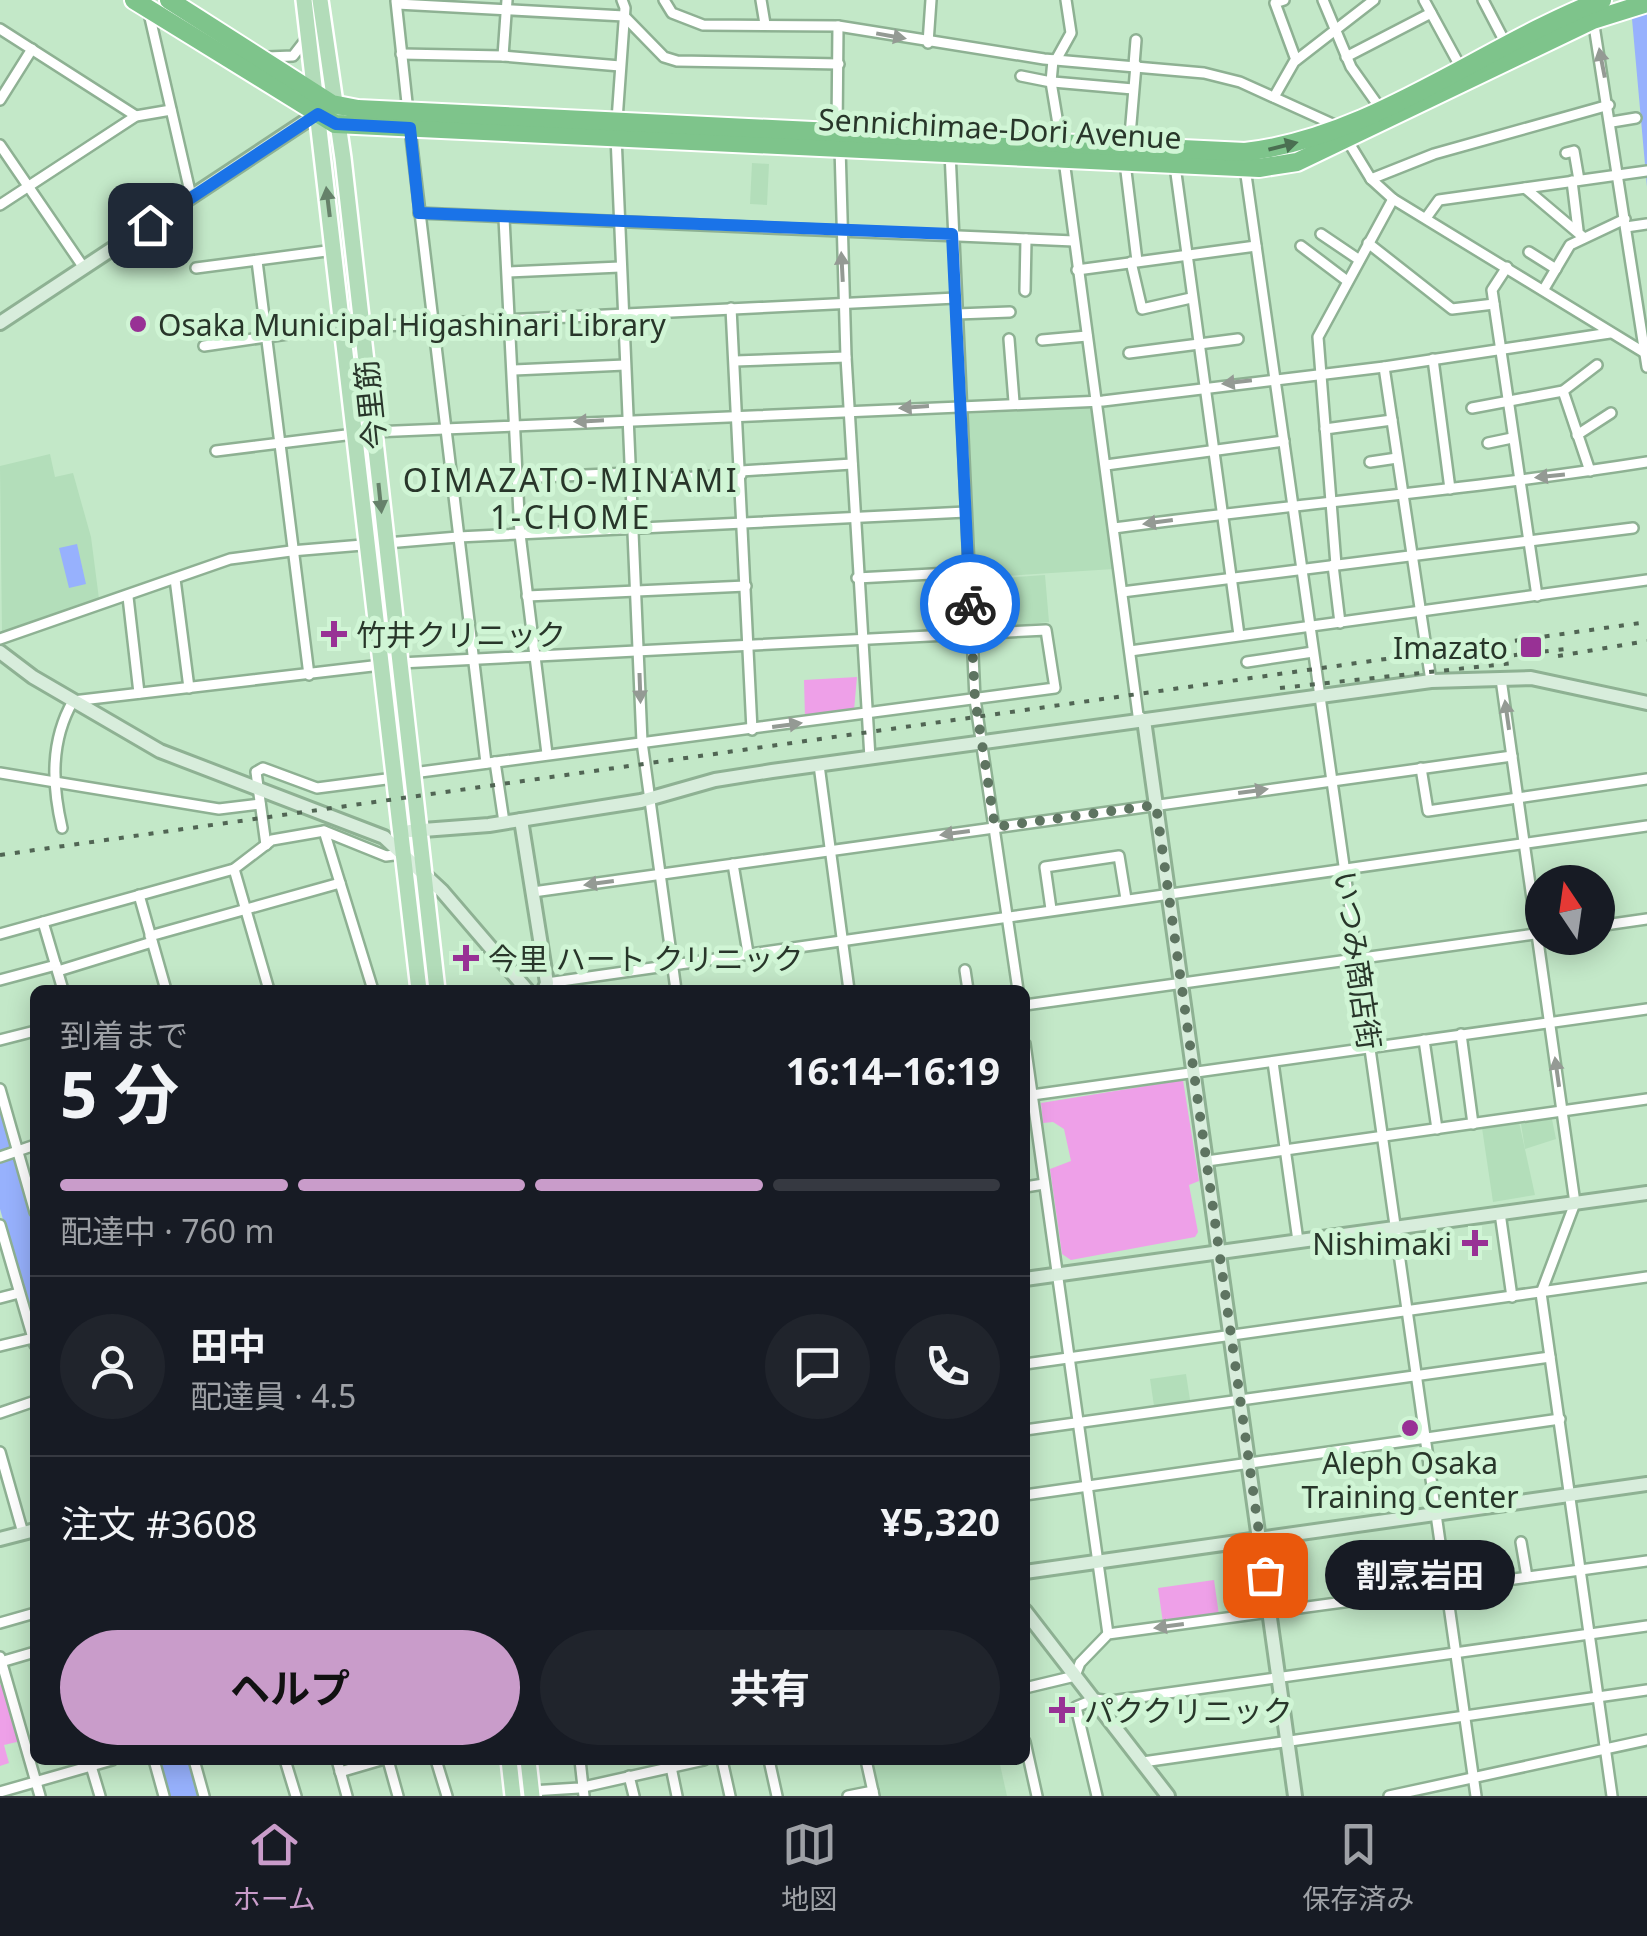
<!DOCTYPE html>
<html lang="ja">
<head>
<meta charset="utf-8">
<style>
	body { margin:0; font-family:"Noto Sans","Noto Sans JP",sans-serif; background:#20242c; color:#f1f3f6; height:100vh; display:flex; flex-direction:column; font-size:38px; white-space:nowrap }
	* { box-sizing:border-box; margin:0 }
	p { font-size:32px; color:#9ea1a6 }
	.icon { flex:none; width:55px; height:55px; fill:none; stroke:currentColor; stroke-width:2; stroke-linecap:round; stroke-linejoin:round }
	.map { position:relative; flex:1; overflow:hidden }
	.side { position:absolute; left:30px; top:985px; width:1000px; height:780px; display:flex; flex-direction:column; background:#171b24; border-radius:15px; box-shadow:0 5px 25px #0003 }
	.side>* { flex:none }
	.needle { width:65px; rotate:347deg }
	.fabs { position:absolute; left:1525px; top:865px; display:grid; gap:20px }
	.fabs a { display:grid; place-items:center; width:90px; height:90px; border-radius:50%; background:#171b24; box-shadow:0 5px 25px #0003; font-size:50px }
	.pin { position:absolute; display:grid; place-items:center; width:85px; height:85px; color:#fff; margin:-42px; border-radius:20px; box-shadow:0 5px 15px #0006 }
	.courier { position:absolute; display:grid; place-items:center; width:100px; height:100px; margin:-50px; border:8px solid #1a73e8; border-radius:50%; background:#fff; color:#222; box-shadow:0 2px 12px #0007 }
	.bubble { position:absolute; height:70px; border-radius:35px; background:#171b24; box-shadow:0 5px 25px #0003; font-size:32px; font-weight:700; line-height:70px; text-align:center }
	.summary em { font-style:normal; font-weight:700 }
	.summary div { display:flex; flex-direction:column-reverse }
	.summary { display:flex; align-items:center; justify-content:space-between; height:170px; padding:0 30px }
	h1 { font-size:65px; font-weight:700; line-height:75px }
	.bar { display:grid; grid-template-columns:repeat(4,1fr); gap:15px 10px; align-content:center; height:120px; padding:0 30px }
	.bar i { height:12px; border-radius:8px; background:#363941 }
	.bar .on { background:#c99cca }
	.bar p { grid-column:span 4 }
	.line { display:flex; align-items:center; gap:25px; padding:0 30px; border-top:2px solid #363941 }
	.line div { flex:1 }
	.round { display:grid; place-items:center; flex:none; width:105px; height:105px; border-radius:52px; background:#20242c }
	.button { display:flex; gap:20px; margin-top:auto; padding:20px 30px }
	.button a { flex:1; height:115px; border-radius:60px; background:#c99cca; color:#111; font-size:40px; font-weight:700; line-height:115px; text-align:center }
	.button a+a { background:#20242c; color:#f1f3f6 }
	.menu { display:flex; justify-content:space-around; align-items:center; height:140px; border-top:2px solid #363941; background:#171b24; font-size:28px; color:#9ea1a6 }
	.menu a { display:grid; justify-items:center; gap:5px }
	.menu .on { color:#c99cca }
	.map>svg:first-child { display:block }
	.built { fill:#b3deba }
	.green { fill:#eea0e8 }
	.water { fill:#97b1fd }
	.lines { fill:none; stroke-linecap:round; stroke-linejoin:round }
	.street-casing { stroke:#8eb193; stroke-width:14 }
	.secondary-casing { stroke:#8eb193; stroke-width:18 }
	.primary-casing { stroke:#fff; stroke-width:20 }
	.highway-casing { stroke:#fff; stroke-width:22 }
	.street { stroke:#fff; stroke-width:9 }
	.secondary { stroke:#d8eddc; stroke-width:12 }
	.primary { stroke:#b2dcb9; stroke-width:15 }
	.highway { stroke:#7ec48b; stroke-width:18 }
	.rail { stroke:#516554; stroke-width:4; stroke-dasharray:5 10; stroke-linecap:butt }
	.oneway { fill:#949a94 }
	.oneway2 { fill:#4a6f51 }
	.oneway3 { fill:#66816a }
	.done { stroke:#5e7461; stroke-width:10; stroke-dasharray:0 18 }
	.route { stroke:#1a73e8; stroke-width:12 }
	.poi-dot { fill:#983195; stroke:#d0f5d5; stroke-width:4 }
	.labels { text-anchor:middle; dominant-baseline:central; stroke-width:10; stroke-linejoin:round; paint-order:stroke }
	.street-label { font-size:30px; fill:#28362a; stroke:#d0f5d5 }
	.poi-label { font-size:30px; fill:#28362a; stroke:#d0f5d5; text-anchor:start }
	.neighbourhood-label { font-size:32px; letter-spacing:2.5px; fill:#28362a; stroke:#d0f5d5 }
</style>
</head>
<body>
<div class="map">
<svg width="1647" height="1796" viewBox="0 0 1647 1796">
	<rect width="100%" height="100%" fill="#c3e8c8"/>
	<!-- built -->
	<g class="built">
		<polygon points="752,163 769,164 767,205 750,204"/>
		<polygon points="1093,407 1114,569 974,578 966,414"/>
		<polygon points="50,454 55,477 73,473 91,537 99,599 2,633 0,466"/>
		<polygon points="1045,575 1049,622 983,628 977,621 974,580"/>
		<polygon points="1552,1119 1556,1139 1525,1149 1521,1124"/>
		<polygon points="1519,1122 1535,1195 1493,1202 1482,1128"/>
		<polygon points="1186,1374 1190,1400 1154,1406 1150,1379"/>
		<polygon points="872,1760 999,1760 1007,1796 880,1796"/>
	</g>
	<!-- green -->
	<g class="green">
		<polygon points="857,677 854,710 805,718 804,680"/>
		<polygon points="1183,1080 1199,1181 1189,1185 1198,1232 1195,1237 1071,1260 1062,1254 1050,1169 1071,1161 1064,1129 1053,1122 1043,1123 1041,1103"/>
		<polygon points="1214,1580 1219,1615 1163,1623 1158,1588"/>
		<polygon points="5,1683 21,1741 4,1745 9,1763 0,1766 0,1685"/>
	</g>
	<!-- water -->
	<g class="water">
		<polygon points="1629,0 1647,0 1647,187 1632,19"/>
		<polygon points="77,544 86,584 69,588 59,548"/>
		<polygon points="0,1102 35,1224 35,1331 0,1209"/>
		<polygon points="159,1760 190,1760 200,1796 169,1796"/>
	</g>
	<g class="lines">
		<defs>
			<g id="street">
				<polyline points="664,0 672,13 703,25 838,26 1044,59 1204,73 1240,82 1337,126"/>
				<polyline points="761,0 765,24"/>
				<polyline points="1284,0 1275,3 1296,60"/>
				<polyline points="1323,0 1351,67 1380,108"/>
				<polyline points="1424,0 1461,68"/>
				<polyline points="1483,0 1507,46"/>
				<polyline points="396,1 408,112"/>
				<polyline points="397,4 624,16 664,57 677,61 839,64"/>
				<polyline points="148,9 191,196"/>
				<polyline points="1593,19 1647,367"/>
				<polyline points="0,29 136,116"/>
				<polyline points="928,43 931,0"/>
				<polyline points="401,54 503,56 620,66"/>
				<polyline points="503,56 507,0"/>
				<polyline points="267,57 293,56 307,38"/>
				<polyline points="1346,57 1431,13"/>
				<polyline points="1053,60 1051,82 1061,142"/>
				<polyline points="1056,60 1071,33 1066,0"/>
				<polyline points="1134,65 1136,40"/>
				<polyline points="1021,76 1051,82"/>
				<polyline points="1053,82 1133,89"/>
				<polyline points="1274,97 1294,62 1374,0"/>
				<polyline points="0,100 32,49"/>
				<polyline points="617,120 625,8 622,0"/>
				<polyline points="1612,122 1636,118"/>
				<polyline points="410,129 486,763"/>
				<polyline points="837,132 838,26"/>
				<polyline points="616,136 642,742 676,990"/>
				<polyline points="1346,138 1371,179 1393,199 1645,353"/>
				<polyline points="0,145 84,268"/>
				<polyline points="840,147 846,357 870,758"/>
				<polyline points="1129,147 1136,65"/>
				<polyline points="950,152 975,699 1018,990"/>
				<polyline points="1566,153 1574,151 1579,180"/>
				<polyline points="1064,160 1138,715 1144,720"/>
				<polyline points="1125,163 1137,261"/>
				<polyline points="1175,166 1239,635"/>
				<polyline points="1245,168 1476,1796"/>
				<polyline points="1371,179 1434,154 1609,105"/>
				<polyline points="1572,181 1578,230"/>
				<polyline points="1525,188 1583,237"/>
				<polyline points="0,205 136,116 171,110"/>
				<polyline points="419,213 1074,241"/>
				<polyline points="504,218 520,534 547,754"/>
				<polyline points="1426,218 1439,200 1647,171"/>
				<polyline points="1626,227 1647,224"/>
				<polyline points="1321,234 1358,259"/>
				<polyline points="1368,243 1452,309 1494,304"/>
				<polyline points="1301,246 1346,280"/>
				<polyline points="1529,252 1556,269"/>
				<polyline points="257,261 309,675"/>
				<polyline points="1131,262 1142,309 1191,298"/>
				<polyline points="1507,267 1492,290 1537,596"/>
				<polyline points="196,268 334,250"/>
				<polyline points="1077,270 1256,246"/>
				<polyline points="508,272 620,267"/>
				<polyline points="1544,289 1570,245 1625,219"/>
				<polyline points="1025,291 1026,239"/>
				<polyline points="731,308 752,730"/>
				<polyline points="957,314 1010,312"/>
				<polyline points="362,327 956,298"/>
				<polyline points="1009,339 1014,402"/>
				<polyline points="1042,340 1087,336"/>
				<polyline points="204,346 343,326"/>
				<polyline points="1129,353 1238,339"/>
				<polyline points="1433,359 1450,489"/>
				<polyline points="735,361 846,357"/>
				<polyline points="1384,367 1431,681"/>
				<polyline points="514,370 625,365"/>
				<polyline points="1563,391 1590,471"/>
				<polyline points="1472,408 1563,391 1597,365"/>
				<polyline points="1325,429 1392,420"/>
				<polyline points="373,432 1103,401 1384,367 1610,333"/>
				<polyline points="1577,435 1611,413"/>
				<polyline points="1488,443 1512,438"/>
				<polyline points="216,451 354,434"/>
				<polyline points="1370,462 1397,458"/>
				<polyline points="1106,465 1284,441"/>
				<polyline points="741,471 852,464"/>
				<polyline points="518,478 630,473"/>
				<polyline points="630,480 741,475"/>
				<path d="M1114,528C1291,504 1470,490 1647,462"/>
				<polyline points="1333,565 1340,623"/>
				<polyline points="1336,565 1318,337 1393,199"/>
				<polyline points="857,578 969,572"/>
				<polyline points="175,579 189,688"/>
				<polyline points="1122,592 1633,528"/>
				<polyline points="527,596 746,586"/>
				<polyline points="128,597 139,693"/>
				<polyline points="0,639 230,559 291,551 458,537 966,512"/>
				<polyline points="1130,651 1647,580"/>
				<polyline points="1247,662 1313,652"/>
				<polyline points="400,663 1046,630 1055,688 413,773"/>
				<polyline points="1501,679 1575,1203 1541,1293 1612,1796"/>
				<polyline points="495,762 504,822"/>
				<polyline points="819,765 849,990"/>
				<polyline points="1421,768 1428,811 1647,779"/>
				<polyline points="0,773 219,809 260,804"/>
				<path d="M62,828C52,785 50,741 73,701L381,665"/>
				<polyline points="324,831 373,990"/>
				<polyline points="266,845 256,772 263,768 317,788 394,778"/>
				<polyline points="733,864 748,953"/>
				<polyline points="234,869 269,990"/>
				<polyline points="533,892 1512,756"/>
				<polyline points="139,895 166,990"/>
				<polyline points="1051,909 1045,867 1119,856 1126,899"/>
				<polyline points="43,922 63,990"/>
				<polyline points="1598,926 1647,919"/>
				<polyline points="0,934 234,869 272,840 324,831 386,856 402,854"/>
				<polyline points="150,936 340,883"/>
				<polyline points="965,970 968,990"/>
				<polyline points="58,971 152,942"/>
				<polyline points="0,980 56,965"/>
				<polyline points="547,983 1647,826"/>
				<polyline points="1025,1005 1542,933"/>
				<polyline points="1461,1034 1473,1124"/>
				<polyline points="0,1040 35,1031"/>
				<polyline points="1424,1040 1437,1129"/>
				<polyline points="1025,1044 1108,1634"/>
				<polyline points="1273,1062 1298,1241"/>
				<polyline points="0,1089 35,1212"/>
				<polyline points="1025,1096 1647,1009"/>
				<polyline points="0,1157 35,1145"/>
				<polyline points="1207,1161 1647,1099"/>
				<polyline points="1025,1187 1044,1184"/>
				<polyline points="1500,1213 1512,1297"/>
				<polyline points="0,1225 35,1345"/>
				<polyline points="0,1298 19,1293"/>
				<polyline points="0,1346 33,1338"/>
				<polyline points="1025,1364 1647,1277"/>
				<polyline points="0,1413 35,1401"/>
				<polyline points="1025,1430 1550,1357"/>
				<polyline points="0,1452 23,1533"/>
				<polyline points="1025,1495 1560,1419"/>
				<polyline points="1521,1542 1527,1577"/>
				<polyline points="0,1623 35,1613"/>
				<polyline points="0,1657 40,1796"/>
				<polyline points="1,1662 35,1652"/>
				<polyline points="1025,1688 1075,1676 1080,1663 1108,1634 1647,1561"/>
				<polyline points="1025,1742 1037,1796"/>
				<polyline points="154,1760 164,1796"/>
				<polyline points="194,1760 204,1796"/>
				<polyline points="285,1760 296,1796"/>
				<polyline points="337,1760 347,1796"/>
				<polyline points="388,1760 398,1796"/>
				<polyline points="436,1760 447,1796"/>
				<polyline points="580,1760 584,1796"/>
				<polyline points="722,1760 730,1796"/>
				<polyline points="769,1760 777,1796"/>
				<polyline points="866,1760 874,1796"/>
				<polyline points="1143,1762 1647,1690"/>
				<polyline points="91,1766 100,1796"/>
				<polyline points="671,1767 677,1796"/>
				<polyline points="340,1772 381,1760"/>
				<polyline points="629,1776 634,1796"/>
				<polyline points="531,1791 579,1788 704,1760"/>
				<polyline points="0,1792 112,1760"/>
				<polyline points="848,1796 873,1791"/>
				<polyline points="1097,1796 1076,1707 1095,1699 1111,1701 1647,1626"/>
				<polyline points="1389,1796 1647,1740"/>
			</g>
			<g id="secondary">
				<polyline points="0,323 321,111"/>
				<polyline points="0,652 33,677 160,751 384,837 442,891 527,990"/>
				<polyline points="1144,720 1295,1796"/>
				<polyline points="521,820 547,983 544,990"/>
				<polyline points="410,831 489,825 641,801 715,780 772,771 1431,681 1531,678 1647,703"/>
				<polyline points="1025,1279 1647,1193"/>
				<polyline points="0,1539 35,1530"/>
				<polyline points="1025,1572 1647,1484"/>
				<polyline points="1025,1611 1168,1796"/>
			</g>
			<g id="primary">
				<polyline points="304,0 419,990"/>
				<polyline points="320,0 343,158 437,990"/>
				<polyline points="509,1760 513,1796"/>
				<polyline points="528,1760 532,1796"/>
			</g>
			<g id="highway">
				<polyline points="134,0 335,124 1259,168 1297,162 1593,20 1647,3"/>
				<path d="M169,0L332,104L358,109L1245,152C1374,137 1483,46 1602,0"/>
			</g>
		</defs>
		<!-- street casing -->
		<use href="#street" class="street-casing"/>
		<!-- secondary casing -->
		<use href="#secondary" class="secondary-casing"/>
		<!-- primary casing -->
		<use href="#primary" class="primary-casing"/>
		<!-- highway casing -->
		<use href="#highway" class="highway-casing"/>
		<!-- street -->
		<use href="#street" class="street"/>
		<!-- secondary -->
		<use href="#secondary" class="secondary"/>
		<!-- primary -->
		<use href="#primary" class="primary"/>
		<!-- highway -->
		<use href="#highway" class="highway"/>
		<!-- rail -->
		<g class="rail">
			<polyline points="1558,656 1647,641"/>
			<polyline points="1499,657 1573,648"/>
			<polyline points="1280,688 1514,663"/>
			<polyline points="0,855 1647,622"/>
		</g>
	</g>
	<!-- one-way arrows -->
	<defs><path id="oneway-solid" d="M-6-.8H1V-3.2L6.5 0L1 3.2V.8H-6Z" transform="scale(2.5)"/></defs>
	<g class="oneway">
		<use href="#oneway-solid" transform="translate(891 36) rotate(10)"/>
		<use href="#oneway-solid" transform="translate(1602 63) rotate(-101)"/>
		<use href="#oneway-solid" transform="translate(842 267) rotate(-93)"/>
		<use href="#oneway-solid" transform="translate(1237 382) rotate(173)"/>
		<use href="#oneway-solid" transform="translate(914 407) rotate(176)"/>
		<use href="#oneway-solid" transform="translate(589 421) rotate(177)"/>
		<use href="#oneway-solid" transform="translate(1550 476) rotate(174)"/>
		<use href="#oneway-solid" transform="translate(1158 522) rotate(172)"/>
		<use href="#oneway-solid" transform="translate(640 688) rotate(88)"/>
		<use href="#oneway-solid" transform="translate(1507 715) rotate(-98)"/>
		<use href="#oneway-solid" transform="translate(787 725) rotate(-8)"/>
		<use href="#oneway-solid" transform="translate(1253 791) rotate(-8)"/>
		<use href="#oneway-solid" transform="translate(955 833) rotate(172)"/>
		<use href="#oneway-solid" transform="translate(599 883) rotate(172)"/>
		<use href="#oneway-solid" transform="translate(1557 1072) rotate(-98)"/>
		<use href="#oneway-solid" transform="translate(1169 1626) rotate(172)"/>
	</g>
	<use class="oneway2" href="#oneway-solid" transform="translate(1283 146) rotate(-14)"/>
	<g class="oneway3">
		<use href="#oneway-solid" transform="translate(328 202) rotate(-97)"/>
		<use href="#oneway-solid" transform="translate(380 498) rotate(84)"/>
	</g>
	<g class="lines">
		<!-- done -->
		<polyline class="done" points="970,604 975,699 995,827 1156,805 1265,1575"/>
		<!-- route -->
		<polyline class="route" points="150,225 318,114 336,124 410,128 419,213 952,234 970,604"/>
	</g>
	<!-- markers -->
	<g class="poi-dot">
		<circle cx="138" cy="324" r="10"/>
		<path d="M329 619h10v10h10v10h-10v10h-10v-10h-10v-10h10z"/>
		<rect x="1519" y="635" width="24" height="24" rx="5"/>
		<path d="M461 943h10v10h10v10h-10v10h-10v-10h-10v-10h10z"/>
		<path d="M1470 1228h10v10h10v10h-10v10h-10v-10h-10v-10h10z"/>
		<circle cx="1410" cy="1428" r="10"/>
		<path d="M1057 1695h10v10h10v10h-10v10h-10v-10h-10v-10h10z"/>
	</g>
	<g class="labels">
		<!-- street labels -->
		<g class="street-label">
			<text transform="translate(1000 128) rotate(3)">Sennichimae-Dori Avenue</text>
			<text transform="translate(370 405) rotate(-96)">今里筋</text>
			<text transform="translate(1358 960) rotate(82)">いつみ商店街</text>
		</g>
		<!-- poi labels -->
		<g class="poi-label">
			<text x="158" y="324">Osaka Municipal Higashinari Library</text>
			<text x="356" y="634">竹井クリニック</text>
			<text x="1508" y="647" text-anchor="end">Imazato</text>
			<text x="488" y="958">今里 ハート クリニック</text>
			<text x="1452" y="1243" text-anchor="end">Nishimaki</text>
			<text x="1410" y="1462" text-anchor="middle">Aleph Osaka<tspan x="1410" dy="34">Training Center</tspan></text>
			<text x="1084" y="1710">パククリニック</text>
		</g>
		<!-- neighbourhood labels -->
		<g class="neighbourhood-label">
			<text x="571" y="479">OIMAZATO-MINAMI<tspan x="571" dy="37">1-CHOME</tspan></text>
		</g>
	</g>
</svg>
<div class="fabs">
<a><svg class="needle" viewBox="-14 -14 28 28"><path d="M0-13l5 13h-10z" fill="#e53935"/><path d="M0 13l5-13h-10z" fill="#9ea1a6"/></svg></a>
</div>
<div class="pin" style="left:1265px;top:1575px;background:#ea580c"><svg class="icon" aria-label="bag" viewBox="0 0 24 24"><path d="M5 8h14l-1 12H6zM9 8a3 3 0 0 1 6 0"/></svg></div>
<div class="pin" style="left:150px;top:225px;background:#1f2937"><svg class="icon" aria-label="home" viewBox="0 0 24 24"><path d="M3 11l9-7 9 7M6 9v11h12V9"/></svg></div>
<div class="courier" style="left:970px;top:604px"><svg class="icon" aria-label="bike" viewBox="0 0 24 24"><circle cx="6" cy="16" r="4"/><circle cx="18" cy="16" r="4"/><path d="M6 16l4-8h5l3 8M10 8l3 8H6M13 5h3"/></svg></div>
<div class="bubble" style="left:1325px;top:1540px;width:190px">割烹岩田</div>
<section class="side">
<div class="summary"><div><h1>5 分</h1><p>到着まで</p></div><em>16:14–16:19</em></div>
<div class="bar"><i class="on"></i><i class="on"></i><i class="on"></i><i></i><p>配達中 · 760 m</p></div>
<div class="line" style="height:180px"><a class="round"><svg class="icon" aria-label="person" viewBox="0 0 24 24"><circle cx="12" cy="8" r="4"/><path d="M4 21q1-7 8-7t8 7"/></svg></a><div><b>田中</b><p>配達員 · 4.5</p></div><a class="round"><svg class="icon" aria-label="chat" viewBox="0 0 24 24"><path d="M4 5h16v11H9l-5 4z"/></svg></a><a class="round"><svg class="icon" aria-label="phone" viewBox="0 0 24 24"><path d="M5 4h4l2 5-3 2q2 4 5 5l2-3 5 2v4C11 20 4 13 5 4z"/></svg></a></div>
<div class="line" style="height:130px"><div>注文 #3608</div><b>¥5,320</b></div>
<div class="button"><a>ヘルプ</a><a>共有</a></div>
</section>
</div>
<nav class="menu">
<a class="on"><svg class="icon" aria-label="home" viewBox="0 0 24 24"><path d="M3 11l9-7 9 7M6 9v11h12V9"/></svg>ホーム</a>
<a><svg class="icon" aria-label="map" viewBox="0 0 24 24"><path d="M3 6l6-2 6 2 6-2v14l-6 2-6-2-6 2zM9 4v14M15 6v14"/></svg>地図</a>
<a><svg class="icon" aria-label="saved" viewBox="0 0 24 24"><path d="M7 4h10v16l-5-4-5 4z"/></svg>保存済み</a>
</nav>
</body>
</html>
